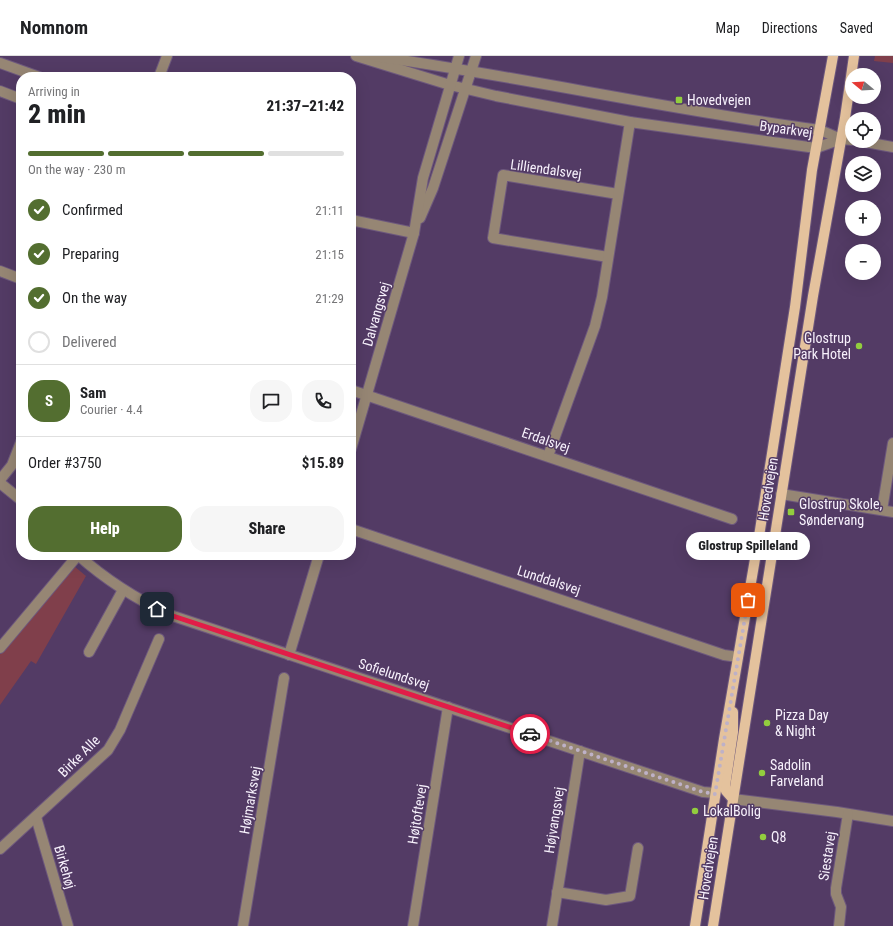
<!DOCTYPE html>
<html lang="en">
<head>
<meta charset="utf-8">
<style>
	body { margin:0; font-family:"Roboto Condensed",sans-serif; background:#f6f6f6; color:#202124; height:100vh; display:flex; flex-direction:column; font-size:15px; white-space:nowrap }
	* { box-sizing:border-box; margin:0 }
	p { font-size:13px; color:#757577 }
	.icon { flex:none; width:22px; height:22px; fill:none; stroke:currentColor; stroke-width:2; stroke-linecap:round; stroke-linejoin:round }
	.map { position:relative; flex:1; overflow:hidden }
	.side { position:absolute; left:16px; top:16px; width:340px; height:488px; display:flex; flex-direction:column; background:#fff; border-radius:16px; box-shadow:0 4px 16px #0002 }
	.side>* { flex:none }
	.needle { width:26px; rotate:288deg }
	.fabs { position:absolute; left:845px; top:12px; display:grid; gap:8px }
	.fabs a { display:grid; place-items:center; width:36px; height:36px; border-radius:50%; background:#fff; box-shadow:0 4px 16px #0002; font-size:20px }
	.pin { position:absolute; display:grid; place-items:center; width:34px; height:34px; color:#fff; margin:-17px; border-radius:8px; box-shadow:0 2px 6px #0006 }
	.courier { position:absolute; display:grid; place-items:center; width:40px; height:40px; margin:-20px; border:3px solid #e11d48; border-radius:50%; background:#fff; color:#222; box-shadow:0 1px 5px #0007 }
	.bubble { position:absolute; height:28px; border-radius:14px; background:#fff; box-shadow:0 4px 16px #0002; font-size:13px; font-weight:800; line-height:28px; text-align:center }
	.overview em { font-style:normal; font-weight:800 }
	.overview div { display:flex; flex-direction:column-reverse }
	.overview { display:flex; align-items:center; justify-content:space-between; height:68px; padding:0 12px }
	h1 { font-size:26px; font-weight:800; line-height:30px }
	.bar { display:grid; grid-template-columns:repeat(4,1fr); gap:6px 4px; align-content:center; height:48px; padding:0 12px }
	.bar i { height:5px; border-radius:3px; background:#e0e0e0 }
	.bar .selected { background:#536e30 }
	.bar p { grid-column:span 4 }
	.line { display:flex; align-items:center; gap:10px; padding:0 12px; border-top:1px solid #e0e0e0 }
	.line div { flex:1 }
	.round { display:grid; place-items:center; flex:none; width:42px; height:42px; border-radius:16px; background:#f6f6f6 }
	ol { padding:0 12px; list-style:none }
	li { display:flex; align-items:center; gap:12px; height:44px }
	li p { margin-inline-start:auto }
	li .icon { padding:4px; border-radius:50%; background:#536e30; color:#fff; stroke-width:4 }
	li:last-child { color:#757577 }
	li i { width:22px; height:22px; border:2px solid #e0e0e0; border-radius:50% }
	.primary-button { display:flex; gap:8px; margin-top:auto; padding:8px 12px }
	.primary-button a { flex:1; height:46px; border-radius:16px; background:#536e30; color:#fff; font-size:16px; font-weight:800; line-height:46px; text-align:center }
	.primary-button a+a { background:#f6f6f6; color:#202124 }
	header { display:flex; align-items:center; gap:24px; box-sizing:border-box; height:56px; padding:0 20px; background:#fff; border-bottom:1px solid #e0e0e0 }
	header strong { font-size:19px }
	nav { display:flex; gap:22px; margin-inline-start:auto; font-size:14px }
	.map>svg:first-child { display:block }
	.green { fill:#803f4b }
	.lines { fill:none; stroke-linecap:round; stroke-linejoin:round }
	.minor-casing { stroke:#6d587d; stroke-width:12 }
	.major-casing { stroke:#6d587d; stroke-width:12 }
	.minor { stroke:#968674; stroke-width:10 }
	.major { stroke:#e4c29d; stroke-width:10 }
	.done { stroke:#beb1c7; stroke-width:4; stroke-dasharray:0 7.2 }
	.route { stroke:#e11d48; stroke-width:5 }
	.poi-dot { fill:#92cd3e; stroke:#533b65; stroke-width:1.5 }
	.labels { text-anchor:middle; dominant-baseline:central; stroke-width:3; stroke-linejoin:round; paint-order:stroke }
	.poi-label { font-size:14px; fill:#f7f1fc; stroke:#533b65; text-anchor:start }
	.street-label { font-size:14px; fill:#f7f1fc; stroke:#533b65 }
</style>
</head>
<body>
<header>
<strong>Nomnom</strong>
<nav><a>Map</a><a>Directions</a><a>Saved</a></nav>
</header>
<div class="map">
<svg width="893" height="870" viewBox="0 0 893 870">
	<rect width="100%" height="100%" fill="#533b65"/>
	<!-- green -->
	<g class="green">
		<polygon points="875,0 893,0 893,7 874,5"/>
		<polygon points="74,510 86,520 36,608 31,605 0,649 0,598"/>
	</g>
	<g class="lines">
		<defs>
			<g id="minor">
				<polyline points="356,0 450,29 496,40 630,66 816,92 841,83"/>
				<path d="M374,0C523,21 670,54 820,74L841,83L852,84"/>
				<polyline points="0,7 39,21"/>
				<polyline points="159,21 167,0"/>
				<polyline points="0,35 21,43"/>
				<polyline points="860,85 893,91"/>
				<polyline points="420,162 433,132 476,0"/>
				<polyline points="351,164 414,177"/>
				<polyline points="608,201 493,182 503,119 618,138"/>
				<polyline points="0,215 21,223"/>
				<polyline points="351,334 732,463"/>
				<polyline points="351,393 414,177 423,122 459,0"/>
				<polyline points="548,400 595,270 602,241 630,66"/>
				<polyline points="0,424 12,409 21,386"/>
				<polyline points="0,427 21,444"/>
				<polyline points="781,438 893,456"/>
				<polyline points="882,454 893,387"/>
				<polyline points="351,473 724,599 738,601"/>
				<path d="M78,499C106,524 136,543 170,559L703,736L715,737"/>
				<polyline points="0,592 78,499"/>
				<polyline points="89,596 123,534"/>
				<polyline points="289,599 319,499"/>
				<polyline points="733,743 837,756 893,765"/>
				<polyline points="36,761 68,870"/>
				<polyline points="0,793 108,694 120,674 159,583"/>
				<polyline points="557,836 606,844 630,840 638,792"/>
				<polyline points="243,870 284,622"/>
				<polyline points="413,870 448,651"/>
				<polyline points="552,870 580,695"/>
				<polyline points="839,870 841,851 836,838 836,832 848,758"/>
			</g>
			<g id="major">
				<polyline points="733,743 726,735 725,730 733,676 733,656"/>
				<polyline points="695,870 724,683 760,474 795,251 812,114 833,0"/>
				<polyline points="713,870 813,240 845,62 854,0"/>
			</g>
		</defs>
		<!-- minor casing -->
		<use href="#minor" class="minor-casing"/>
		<!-- major casing -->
		<use href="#major" class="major-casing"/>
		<!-- minor -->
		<use href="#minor" class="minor"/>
		<!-- major -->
		<use href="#major" class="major"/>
	</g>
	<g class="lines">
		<!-- done -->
		<polyline class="done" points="530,678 703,736 715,738 748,544"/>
		<!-- route -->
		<polyline class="route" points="157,553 170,559 530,678"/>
	</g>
	<!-- markers -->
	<g class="poi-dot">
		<rect x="675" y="40" width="8" height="8" rx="2"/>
		<circle cx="859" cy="290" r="4"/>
		<rect x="787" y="452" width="8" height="8" rx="2"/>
		<circle cx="767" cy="667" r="4"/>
		<circle cx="762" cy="717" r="4"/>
		<circle cx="695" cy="755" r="4"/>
		<circle cx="763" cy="781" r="4"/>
	</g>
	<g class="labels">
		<!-- poi labels -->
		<g class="poi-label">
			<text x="687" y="44">Hovedvejen</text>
			<text x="851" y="282" text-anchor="end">Glostrup<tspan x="851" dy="16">Park Hotel</tspan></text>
			<text x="799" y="448">Glostrup Skole,<tspan x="799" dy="16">Søndervang</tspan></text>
			<text x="775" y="659">Pizza Day<tspan x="775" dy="16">&amp; Night</tspan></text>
			<text x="770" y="709">Sadolin<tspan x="770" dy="16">Farveland</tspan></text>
			<text x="703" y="755">LokalBolig</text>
			<text x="771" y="781">Q8</text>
		</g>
		<!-- street labels -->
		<g class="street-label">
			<text transform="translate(786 73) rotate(8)">Byparkvej</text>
			<text transform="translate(546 113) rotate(8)">Lilliendalsvej</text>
			<text transform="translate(376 258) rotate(-74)">Dalvangsvej</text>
			<text transform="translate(546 384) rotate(19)">Erdalsvej</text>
			<text transform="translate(768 433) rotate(-81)">Hovedvejen</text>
			<text transform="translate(549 524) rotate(18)">Lunddalsvej</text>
			<text transform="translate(394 618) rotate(18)">Sofielundsvej</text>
			<text transform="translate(79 700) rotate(-45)">Birke Alle</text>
			<text transform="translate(250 744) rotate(-80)">Højmarksvej</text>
			<text transform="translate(417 758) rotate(-81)">Højtoftevej</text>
			<text transform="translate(554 764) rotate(-81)">Højvangsvej</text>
			<text transform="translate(827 800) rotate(-81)">Siestavej</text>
			<text transform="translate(65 811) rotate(74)">Birkehøj</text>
			<text transform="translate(708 812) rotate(-81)">Hovedvejen</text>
		</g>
	</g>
</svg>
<div class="fabs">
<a><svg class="needle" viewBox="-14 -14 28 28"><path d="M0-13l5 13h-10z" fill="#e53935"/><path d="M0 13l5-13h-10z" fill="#757577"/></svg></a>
<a><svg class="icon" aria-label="locate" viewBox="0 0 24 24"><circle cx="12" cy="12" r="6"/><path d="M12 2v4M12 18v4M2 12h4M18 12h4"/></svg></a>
<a><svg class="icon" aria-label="layers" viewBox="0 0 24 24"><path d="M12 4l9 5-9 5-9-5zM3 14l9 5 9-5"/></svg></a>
<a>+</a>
<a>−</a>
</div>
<div class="pin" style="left:748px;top:544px;background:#ea580c"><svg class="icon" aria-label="bag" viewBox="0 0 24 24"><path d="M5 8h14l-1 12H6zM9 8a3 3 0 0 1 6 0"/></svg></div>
<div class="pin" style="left:157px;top:553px;background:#1f2937"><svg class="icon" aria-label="home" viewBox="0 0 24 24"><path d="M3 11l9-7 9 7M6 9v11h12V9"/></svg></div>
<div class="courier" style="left:530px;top:678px"><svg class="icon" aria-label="car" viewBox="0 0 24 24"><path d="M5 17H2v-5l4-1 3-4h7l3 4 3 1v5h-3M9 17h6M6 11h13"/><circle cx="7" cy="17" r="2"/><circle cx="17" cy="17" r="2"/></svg></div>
<div class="bubble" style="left:686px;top:476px;width:124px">Glostrup Spilleland</div>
<section class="side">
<div class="overview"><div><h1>2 min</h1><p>Arriving in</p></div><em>21:37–21:42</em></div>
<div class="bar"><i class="selected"></i><i class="selected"></i><i class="selected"></i><i></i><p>On the way · 230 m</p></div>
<ol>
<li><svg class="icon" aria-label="check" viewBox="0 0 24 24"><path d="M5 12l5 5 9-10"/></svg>Confirmed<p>21:11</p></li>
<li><svg class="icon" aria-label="check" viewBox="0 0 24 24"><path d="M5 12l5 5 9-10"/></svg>Preparing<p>21:15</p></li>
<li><svg class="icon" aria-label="check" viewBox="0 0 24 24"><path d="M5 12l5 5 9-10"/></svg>On the way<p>21:29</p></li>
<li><i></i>Delivered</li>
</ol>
<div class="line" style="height:72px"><b class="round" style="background:#536e30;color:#fff">S</b><div><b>Sam</b><p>Courier · 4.4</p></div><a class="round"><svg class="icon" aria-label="chat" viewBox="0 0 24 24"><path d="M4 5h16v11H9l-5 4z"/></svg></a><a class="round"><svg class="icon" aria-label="phone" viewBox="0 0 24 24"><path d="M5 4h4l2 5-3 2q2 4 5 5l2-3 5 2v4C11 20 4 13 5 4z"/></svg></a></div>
<div class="line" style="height:52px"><div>Order #3750</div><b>$15.89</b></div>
<div class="primary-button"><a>Help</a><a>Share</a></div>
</section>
</div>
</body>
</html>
